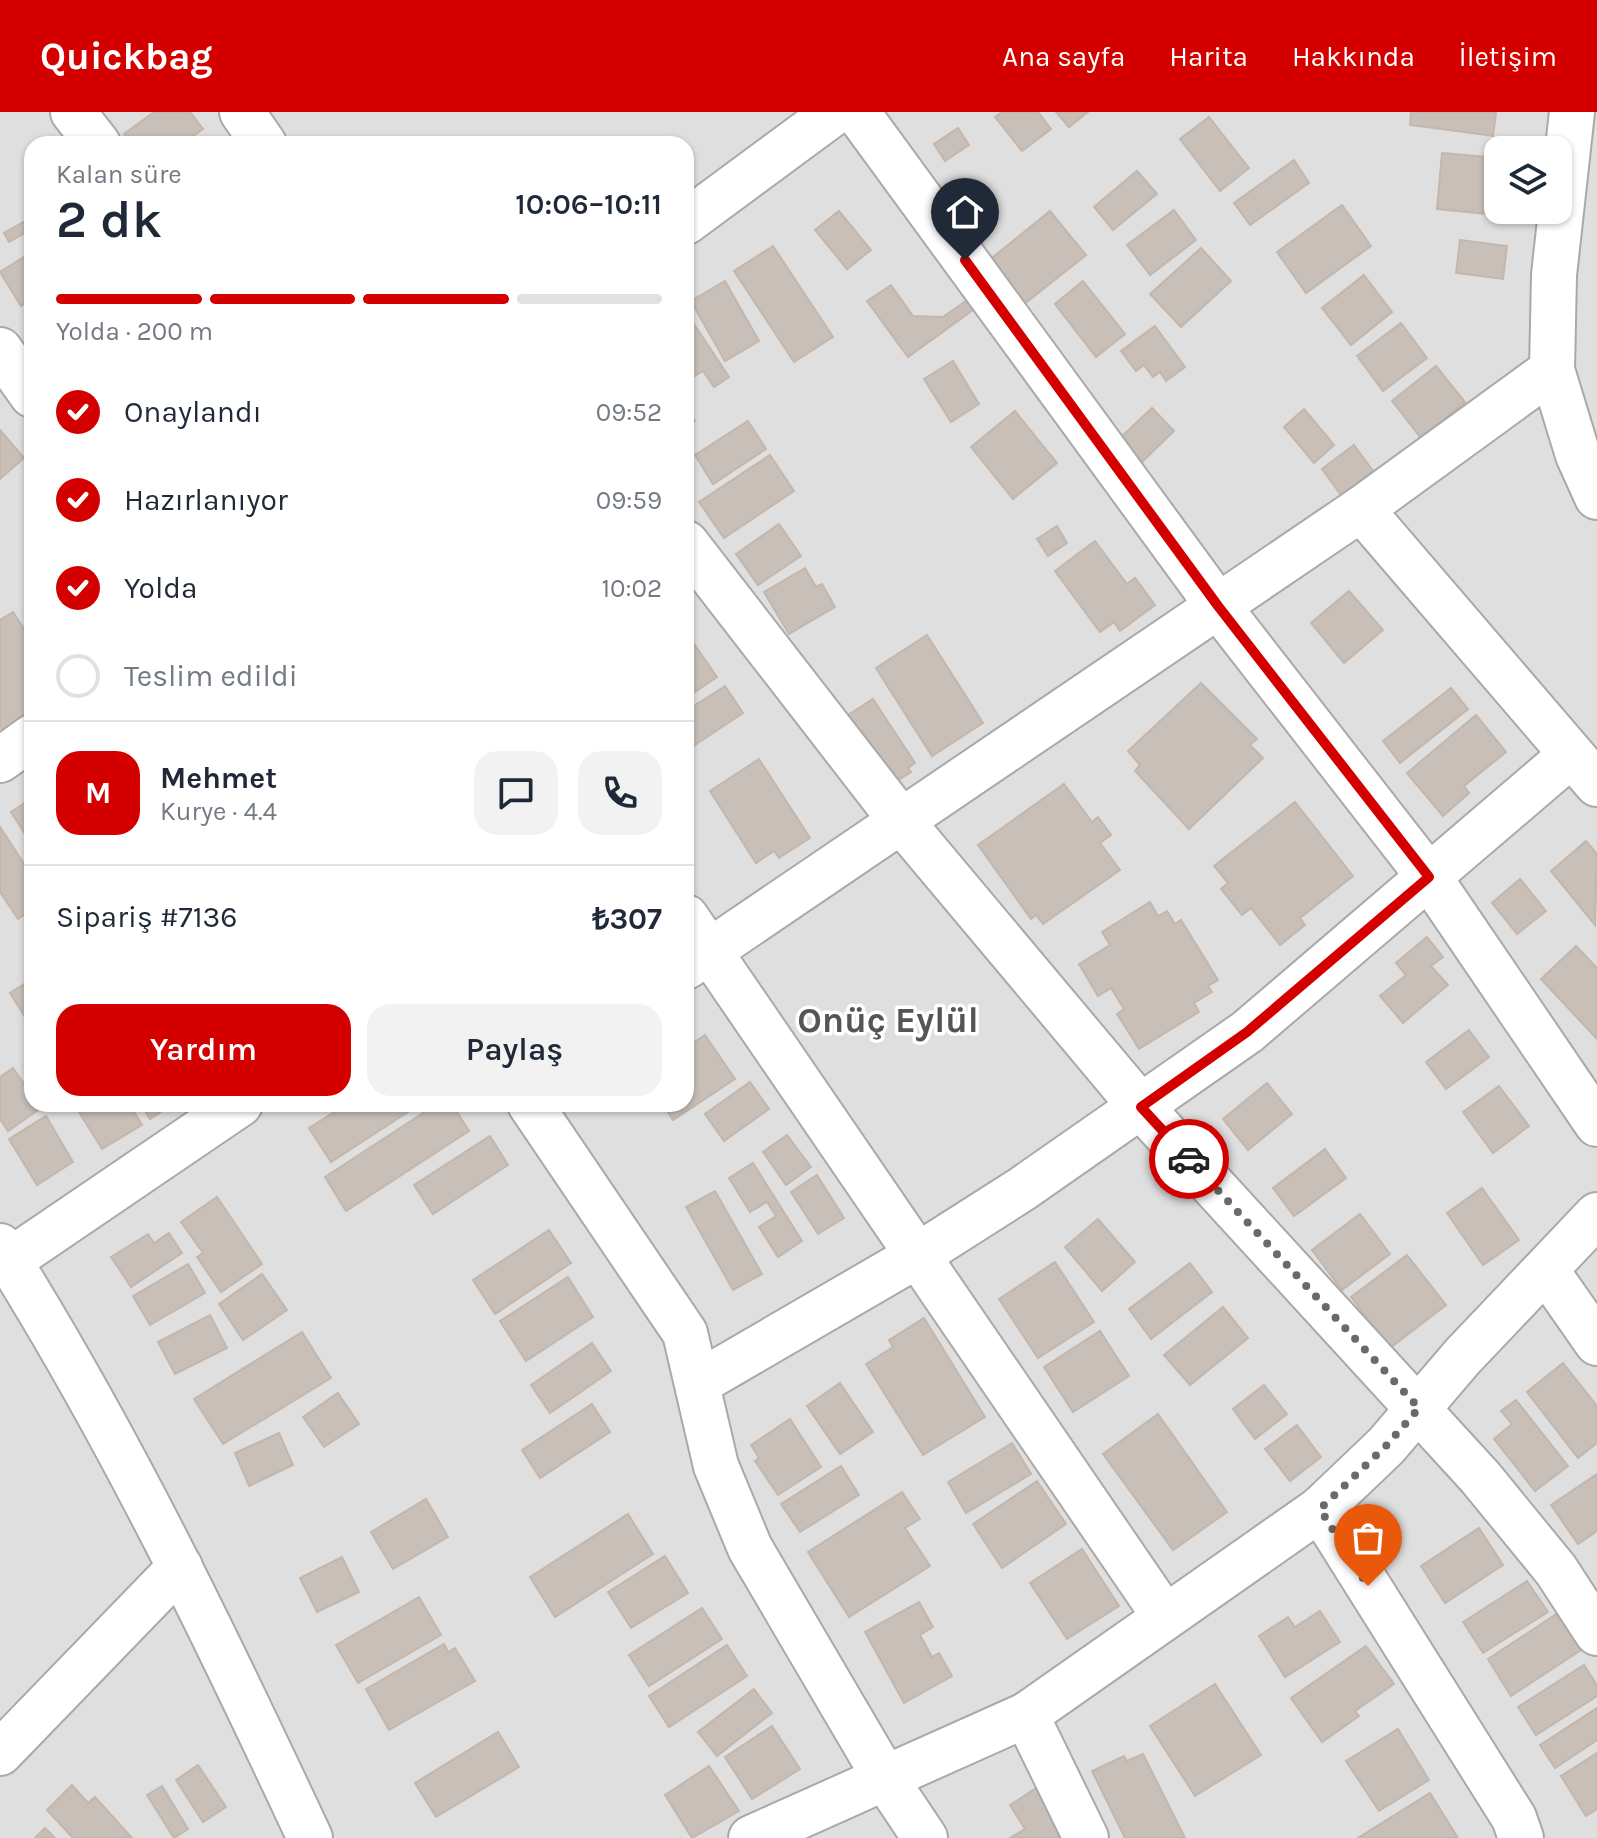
<!DOCTYPE html>
<html lang="tr">
<head>
<meta charset="utf-8">
<style>
	body { margin:0; font-family:Karla,sans-serif; background:#f2f2f3; color:#1f2937; height:100vh; display:flex; flex-direction:column; font-size:30px; white-space:nowrap }
	* { box-sizing:border-box; margin:0 }
	p { font-size:26px; color:#747a83 }
	.icon { flex:none; width:44px; height:44px; fill:none; stroke:currentColor; stroke-width:2; stroke-linecap:round; stroke-linejoin:round }
	.map { position:relative; flex:1; overflow:hidden }
	.details { position:absolute; left:24px; top:24px; width:670px; height:976px; display:flex; flex-direction:column; background:#fff; border-radius:24px; box-shadow:0 2px 6px #0004 }
	.details>* { flex:none }
	.controls { position:absolute; left:1484px; top:24px; display:grid; gap:16px }
	.controls a { display:grid; place-items:center; width:88px; height:88px; border-radius:16px; background:#fff; box-shadow:0 2px 6px #0004; font-size:40px }
	.pin { position:absolute; display:grid; place-items:center; width:68px; height:68px; color:#fff; margin:-82px -34px; border-radius:50% 50% 50% 0; rotate:-45deg; box-shadow:0 0 8px #0007 }
	.pin .icon { rotate:45deg }
	.courier { position:absolute; display:grid; place-items:center; width:80px; height:80px; margin:-40px; border:6px solid #d40000; border-radius:50%; background:#fff; color:#222; box-shadow:0 2px 10px #0007 }
	.summary em { font-style:normal; font-weight:600 }
	.summary div { display:flex; flex-direction:column-reverse }
	.summary { display:flex; align-items:center; justify-content:space-between; height:136px; padding:0 32px }
	h1 { font-size:52px; font-weight:600; line-height:60px }
	.bar { display:grid; grid-template-columns:repeat(4,1fr); gap:12px 8px; align-content:center; height:96px; padding:0 32px }
	.bar i { height:10px; border-radius:6px; background:#e0e1e3 }
	.bar .active { background:#d40000 }
	.bar p { grid-column:span 4 }
	.line { display:flex; align-items:center; gap:20px; padding:0 32px; border-top:2px solid #e0e1e3 }
	.line div { flex:1 }
	.round { display:grid; place-items:center; flex:none; width:84px; height:84px; border-radius:24px; background:#f2f2f3 }
	ol { padding:0 32px; list-style:none }
	li { display:flex; align-items:center; gap:24px; height:88px }
	li p { margin-inline-start:auto }
	li .icon { padding:8px; border-radius:50%; background:#d40000; color:#fff; stroke-width:4 }
	li:last-child { color:#747a83 }
	li i { width:44px; height:44px; border:4px solid #e0e1e3; border-radius:50% }
	.button { display:flex; gap:16px; margin-top:auto; padding:16px 32px }
	.button a { flex:1; height:92px; border-radius:24px; background:#d40000; color:#fff; font-size:32px; font-weight:600; line-height:92px; text-align:center }
	.button a+a { background:#f2f2f3; color:#1f2937 }
	header { display:flex; align-items:center; gap:48px; box-sizing:border-box; height:112px; padding:0 40px; background:#d40000; color:#fff }
	header strong { font-size:38px }
	nav { display:flex; gap:44px; margin-inline-start:auto; font-size:28px }
	.map>svg:first-child { display:block }
	.residential { fill:#e0dfdf; fill-rule:evenodd }
	.building { fill:#c7bfb8; stroke:#c4b6ab; stroke-width:2 }
	.lines { fill:none; stroke-linecap:round; stroke-linejoin:round }
	.minor-casing { stroke:#a9a9a9; stroke-width:48 }
	.minor { stroke:#fff; stroke-width:44 }
	.done { stroke:#6b6a68; stroke-width:8; stroke-dasharray:0 14.4 }
	.route { stroke:#d40000; stroke-width:10 }
	.labels { text-anchor:middle; dominant-baseline:central; stroke-width:7; stroke-linejoin:round; paint-order:stroke }
	.district-label { font-size:36px; font-weight:bold; fill:#555; stroke:#fff }
</style>
</head>
<body>
<header>
<strong>Quickbag</strong>
<nav><a>Ana sayfa</a><a>Harita</a><a>Hakkında</a><a>İletişim</a></nav>
</header>
<div class="map">
<svg width="1597" height="1726" viewBox="0 0 1597 1726">
	<rect width="100%" height="100%" fill="#f2efe9"/>
	<!-- residential -->
	<path class="residential" d="M0,0H1597V1726H0ZM32,32H686V992H32ZM1498,38H1558V98H1498Z"/>
	<!-- building -->
	<g class="building">
		<polygon points="154,0 190,0 203,17 182,32 131,32 124,22"/>
		<polygon points="1002,0 1038,0 1051,17 1022,39 995,5"/>
		<polygon points="1056,0 1088,0 1069,15"/>
		<polygon points="1411,0 1496,0 1493,24 1410,13"/>
		<polygon points="1209,5 1249,56 1220,79 1180,27"/>
		<polygon points="958,16 969,33 945,49 934,32"/>
		<polygon points="1442,41 1498,46 1498,98 1507,98 1507,104 1437,97"/>
		<polygon points="1294,48 1309,71 1250,113 1234,91"/>
		<polygon points="1137,59 1157,82 1113,118 1094,95"/>
		<polygon points="1342,93 1371,134 1306,181 1277,140"/>
		<polygon points="1174,98 1196,128 1150,163 1127,133"/>
		<polygon points="839,99 871,138 847,157 815,118"/>
		<polygon points="1050,99 1086,143 1023,193 988,149"/>
		<polygon points="29,107 32,117 9,130 4,121"/>
		<polygon points="1460,128 1507,134 1503,167 1456,161"/>
		<polygon points="773,134 833,225 794,250 734,159"/>
		<polygon points="1201,136 1231,169 1181,215 1150,182"/>
		<polygon points="32,140 32,187 21,194 0,160"/>
		<polygon points="1364,163 1392,200 1351,233 1322,196"/>
		<polygon points="725,169 759,229 725,249 691,189"/>
		<polygon points="1083,169 1125,222 1096,245 1055,192"/>
		<polygon points="891,173 913,204 943,205 970,186 977,195 908,245 867,189"/>
		<polygon points="686,200 729,265 714,275 703,259 686,269"/>
		<polygon points="1401,211 1427,246 1383,279 1357,244"/>
		<polygon points="1155,214 1185,255 1166,269 1160,260 1153,265 1144,253 1136,259 1121,239"/>
		<polygon points="953,249 979,292 951,310 924,267"/>
		<polygon points="1436,254 1465,290 1421,326 1392,289"/>
		<polygon points="686,295 695,309 686,314"/>
		<polygon points="1152,296 1174,319 1142,350 1119,327"/>
		<polygon points="1304,297 1334,333 1314,351 1284,315"/>
		<polygon points="1015,299 1057,351 1013,387 971,335"/>
		<polygon points="748,309 766,337 713,372 695,343"/>
		<polygon points="0,318 24,346 0,367"/>
		<polygon points="1354,333 1380,368 1357,385 1350,376 1341,383 1322,357"/>
		<polygon points="770,343 794,379 724,426 699,390"/>
		<polygon points="779,412 801,444 758,473 736,442"/>
		<polygon points="1057,414 1067,431 1048,444 1037,427"/>
		<polygon points="1095,429 1127,472 1135,466 1155,493 1120,519 1114,510 1100,520 1055,459"/>
		<polygon points="805,456 816,475 822,472 835,495 789,522 764,480"/>
		<polygon points="1349,479 1383,518 1344,551 1311,511"/>
		<polygon points="13,500 32,529 32,600 3,619 0,614 0,508"/>
		<polygon points="927,523 983,611 932,644 876,556"/>
		<polygon points="692,529 717,565 686,586 686,534"/>
		<polygon points="1201,571 1257,627 1250,633 1263,646 1189,717 1135,659 1140,653 1128,639"/>
		<polygon points="725,574 743,601 686,639 686,599"/>
		<polygon points="1451,576 1468,597 1400,651 1383,629"/>
		<polygon points="873,587 915,651 908,656 911,660 892,672 848,603"/>
		<polygon points="1476,603 1506,640 1464,674 1469,681 1443,704 1407,661"/>
		<polygon points="759,647 810,726 779,746 774,739 756,751 710,679"/>
		<polygon points="1064,672 1092,710 1098,705 1111,723 1100,731 1120,758 1043,812 1036,803 1031,807 978,733"/>
		<polygon points="32,686 32,733 11,700"/>
		<polygon points="1295,690 1353,764 1300,806 1305,813 1280,833 1251,796 1242,803 1221,777 1228,771 1214,754"/>
		<polygon points="0,715 32,764 32,798 18,807 0,780"/>
		<polygon points="1586,729 1597,742 1595,813 1551,759"/>
		<polygon points="1520,767 1546,799 1517,822 1492,791"/>
		<polygon points="1150,790 1158,804 1167,799 1175,812 1181,808 1218,868 1208,874 1212,880 1194,891 1199,900 1139,937 1117,902 1124,897 1111,876 1098,884 1079,852 1110,833 1102,820"/>
		<polygon points="1427,825 1443,845 1431,854 1448,873 1403,911 1380,884 1406,863 1396,851"/>
		<polygon points="1576,834 1597,856 1597,927 1541,867"/>
		<polygon points="32,867 32,916 10,881"/>
		<polygon points="1469,918 1489,945 1446,977 1426,950"/>
		<polygon points="705,923 735,967 673,1008 663,992 686,992 686,936"/>
		<polygon points="13,956 32,983 32,992 41,996 8,1019 0,1007 0,965"/>
		<polygon points="750,970 769,997 724,1029 705,1002"/>
		<polygon points="1267,971 1292,1002 1248,1038 1223,1007"/>
		<polygon points="1499,974 1529,1014 1493,1041 1463,1000"/>
		<polygon points="74,992 129,992 142,1013 102,1037"/>
		<polygon points="141,992 173,992 150,1007"/>
		<polygon points="347,992 420,992 331,1050 309,1016"/>
		<polygon points="437,992 452,992 469,1019 346,1099 325,1065"/>
		<polygon points="46,1004 73,1050 37,1073 9,1027"/>
		<polygon points="787,1023 811,1055 786,1073 763,1040"/>
		<polygon points="490,1024 508,1053 433,1102 414,1073"/>
		<polygon points="1325,1037 1346,1066 1294,1104 1273,1076"/>
		<polygon points="753,1051 802,1129 778,1145 759,1115 776,1104 767,1090 750,1100 729,1066"/>
		<polygon points="817,1063 844,1106 818,1122 791,1080"/>
		<polygon points="1482,1076 1519,1128 1483,1153 1447,1101"/>
		<polygon points="715,1079 762,1162 733,1178 686,1095"/>
		<polygon points="217,1085 262,1152 221,1180 197,1145 203,1141 181,1110"/>
		<polygon points="1360,1102 1390,1142 1342,1178 1312,1138"/>
		<polygon points="1098,1107 1135,1150 1102,1179 1065,1135"/>
		<polygon points="549,1118 571,1151 495,1202 473,1168"/>
		<polygon points="169,1121 182,1141 131,1175 111,1145 148,1122 154,1131"/>
		<polygon points="1407,1143 1446,1193 1390,1236 1351,1185"/>
		<polygon points="1055,1150 1094,1210 1038,1246 999,1187"/>
		<polygon points="1190,1151 1212,1180 1151,1227 1129,1197"/>
		<polygon points="188,1152 205,1181 150,1213 133,1184"/>
		<polygon points="262,1162 287,1198 243,1228 219,1192"/>
		<polygon points="568,1165 593,1205 526,1249 500,1209"/>
		<polygon points="1223,1195 1248,1226 1190,1273 1164,1243"/>
		<polygon points="210,1203 227,1236 175,1262 158,1230"/>
		<polygon points="924,1206 985,1305 923,1343 866,1252 893,1235 889,1228"/>
		<polygon points="1100,1219 1129,1264 1073,1300 1044,1255"/>
		<polygon points="302,1220 331,1266 223,1332 194,1287"/>
		<polygon points="592,1231 611,1259 550,1301 531,1273"/>
		<polygon points="1563,1251 1597,1294 1597,1331 1578,1346 1527,1280"/>
		<polygon points="840,1271 873,1320 840,1342 807,1294"/>
		<polygon points="1264,1273 1287,1302 1255,1327 1233,1297"/>
		<polygon points="338,1281 359,1312 324,1335 303,1305"/>
		<polygon points="1516,1288 1568,1354 1535,1379 1494,1327 1512,1312 1501,1299"/>
		<polygon points="592,1292 610,1320 540,1366 522,1338"/>
		<polygon points="1158,1302 1227,1400 1173,1438 1103,1342"/>
		<polygon points="790,1307 821,1355 778,1383 755,1349 759,1346 751,1333"/>
		<polygon points="1297,1313 1321,1345 1290,1369 1265,1337"/>
		<polygon points="279,1321 293,1353 249,1374 235,1341"/>
		<polygon points="1012,1331 1031,1362 966,1401 948,1370"/>
		<polygon points="841,1354 859,1383 800,1420 781,1392"/>
		<polygon points="1597,1362 1597,1419 1578,1432 1551,1393"/>
		<polygon points="1037,1369 1066,1412 1002,1456 973,1412"/>
		<polygon points="902,1380 920,1407 905,1416 930,1454 849,1505 808,1440"/>
		<polygon points="426,1387 448,1425 393,1457 371,1420"/>
		<polygon points="628,1402 653,1442 555,1505 530,1465"/>
		<polygon points="1479,1416 1503,1453 1445,1491 1421,1454"/>
		<polygon points="1082,1437 1119,1494 1067,1527 1030,1471"/>
		<polygon points="665,1444 688,1481 631,1516 608,1480"/>
		<polygon points="342,1445 359,1480 317,1500 300,1466"/>
		<polygon points="1527,1469 1548,1500 1483,1541 1463,1510"/>
		<polygon points="419,1485 441,1523 358,1571 336,1533"/>
		<polygon points="919,1490 933,1515 920,1523 932,1545 939,1541 952,1564 904,1591 865,1520"/>
		<polygon points="702,1496 722,1527 649,1574 629,1543"/>
		<polygon points="1320,1499 1340,1530 1285,1565 1259,1524 1288,1505 1295,1515"/>
		<polygon points="1558,1501 1581,1538 1511,1584 1488,1547"/>
		<polygon points="444,1532 448,1540 455,1536 475,1569 389,1618 366,1577"/>
		<polygon points="727,1533 747,1564 669,1615 649,1584"/>
		<polygon points="1366,1534 1394,1572 1355,1599 1359,1604 1322,1630 1291,1586"/>
		<polygon points="1584,1553 1597,1573 1597,1584 1536,1623 1518,1595"/>
		<polygon points="1215,1572 1261,1643 1195,1684 1150,1614"/>
		<polygon points="754,1577 772,1601 717,1644 698,1620"/>
		<polygon points="1597,1596 1597,1628 1555,1656 1540,1633"/>
		<polygon points="772,1614 800,1657 752,1687 725,1645"/>
		<polygon points="1398,1617 1429,1668 1379,1699 1346,1649"/>
		<polygon points="498,1620 519,1655 436,1705 415,1671"/>
		<polygon points="1597,1641 1597,1697 1586,1704 1561,1664"/>
		<polygon points="1143,1642 1185,1726 1125,1726 1092,1659 1124,1644 1127,1649"/>
		<polygon points="198,1653 226,1695 203,1710 176,1668"/>
		<polygon points="709,1654 739,1699 692,1726 665,1683"/>
		<polygon points="72,1673 88,1691 95,1685 132,1726 73,1726 47,1698"/>
		<polygon points="1041,1673 1070,1718 1057,1726 1010,1726 1025,1717 1010,1693"/>
		<polygon points="162,1674 188,1717 174,1726 147,1683"/>
		<polygon points="1430,1681 1458,1726 1358,1726"/>
		<polygon points="45,1716 55,1726 35,1726"/>
	</g>
	<g class="lines">
		<defs>
			<g id="minor">
				<polyline points="73,0 98,32"/>
				<polyline points="242,0 264,32"/>
				<polyline points="857,0 1218,494 1429,765 1597,1012"/>
				<polyline points="1572,0 1554,163 1552,258 1578,343 1597,385"/>
				<polyline points="686,110 835,0"/>
				<polyline points="0,238 32,283"/>
				<polyline points="1361,397 1597,672"/>
				<polyline points="686,431 902,710 1141,995 1480,1365 1556,1458 1597,1521"/>
				<polyline points="0,648 32,625"/>
				<polyline points="686,805 1165,1505"/>
				<polyline points="686,855 1361,397 1552,258"/>
				<polyline points="530,992 685,1221 716,1354 750,1436 885,1666 925,1726"/>
				<path d="M0,1134C119,1323 216,1525 310,1726"/>
				<polyline points="9,1149 240,992"/>
				<polyline points="1546,1158 1597,1231"/>
				<polyline points="698,1271 920,1142 1022,1077 1247,920 1571,643"/>
				<polyline points="1320,1397 1514,1706 1521,1726"/>
				<polyline points="1026,1603 1086,1726"/>
				<polyline points="0,1641 180,1455"/>
				<polyline points="751,1726 1026,1603 1320,1397 1386,1334 1463,1244 1597,1103"/>
			</g>
		</defs>
		<!-- minor casing -->
		<use href="#minor" class="minor-casing"/>
		<!-- minor -->
		<use href="#minor" class="minor"/>
	</g>
	<g class="lines">
		<!-- done -->
		<polyline class="done" points="1189,1047 1419,1296 1386,1334 1320,1397 1368,1474"/>
		<!-- route -->
		<polyline class="route" points="965,148 1218,494 1429,765 1247,920 1141,995 1189,1047"/>
	</g>
	<g class="labels">
		<!-- district labels -->
		<g class="district-label">
			<text x="888" y="908">Onüç Eylül</text>
		</g>
	</g>
</svg>
<div class="controls">
<a><svg class="icon" aria-label="layers" viewBox="0 0 24 24"><path d="M12 4l9 5-9 5-9-5zM3 14l9 5 9-5"/></svg></a>
</div>
<div class="pin" style="left:1368px;top:1474px;background:#ea580c"><svg class="icon" aria-label="bag" viewBox="0 0 24 24"><path d="M5 8h14l-1 12H6zM9 8a3 3 0 0 1 6 0"/></svg></div>
<div class="pin" style="left:965px;top:148px;background:#1f2937"><svg class="icon" aria-label="home" viewBox="0 0 24 24"><path d="M3 11l9-7 9 7M6 9v11h12V9"/></svg></div>
<div class="courier" style="left:1189px;top:1047px"><svg class="icon" aria-label="car" viewBox="0 0 24 24"><path d="M5 17H2v-5l4-1 3-4h7l3 4 3 1v5h-3M9 17h6M6 11h13"/><circle cx="7" cy="17" r="2"/><circle cx="17" cy="17" r="2"/></svg></div>
<section class="details">
<div class="summary"><div><h1>2 dk</h1><p>Kalan süre</p></div><em>10:06–10:11</em></div>
<div class="bar"><i class="active"></i><i class="active"></i><i class="active"></i><i></i><p>Yolda · 200 m</p></div>
<ol>
<li><svg class="icon" aria-label="check" viewBox="0 0 24 24"><path d="M5 12l5 5 9-10"/></svg>Onaylandı<p>09:52</p></li>
<li><svg class="icon" aria-label="check" viewBox="0 0 24 24"><path d="M5 12l5 5 9-10"/></svg>Hazırlanıyor<p>09:59</p></li>
<li><svg class="icon" aria-label="check" viewBox="0 0 24 24"><path d="M5 12l5 5 9-10"/></svg>Yolda<p>10:02</p></li>
<li><i></i>Teslim edildi</li>
</ol>
<div class="line" style="height:144px"><b class="round" style="background:#d40000;color:#fff">M</b><div><b>Mehmet</b><p>Kurye · 4.4</p></div><a class="round"><svg class="icon" aria-label="chat" viewBox="0 0 24 24"><path d="M4 5h16v11H9l-5 4z"/></svg></a><a class="round"><svg class="icon" aria-label="phone" viewBox="0 0 24 24"><path d="M5 4h4l2 5-3 2q2 4 5 5l2-3 5 2v4C11 20 4 13 5 4z"/></svg></a></div>
<div class="line" style="height:104px"><div>Sipariş #7136</div><b>₺307</b></div>
<div class="button"><a>Yardım</a><a>Paylaş</a></div>
</section>
</div>
</body>
</html>
